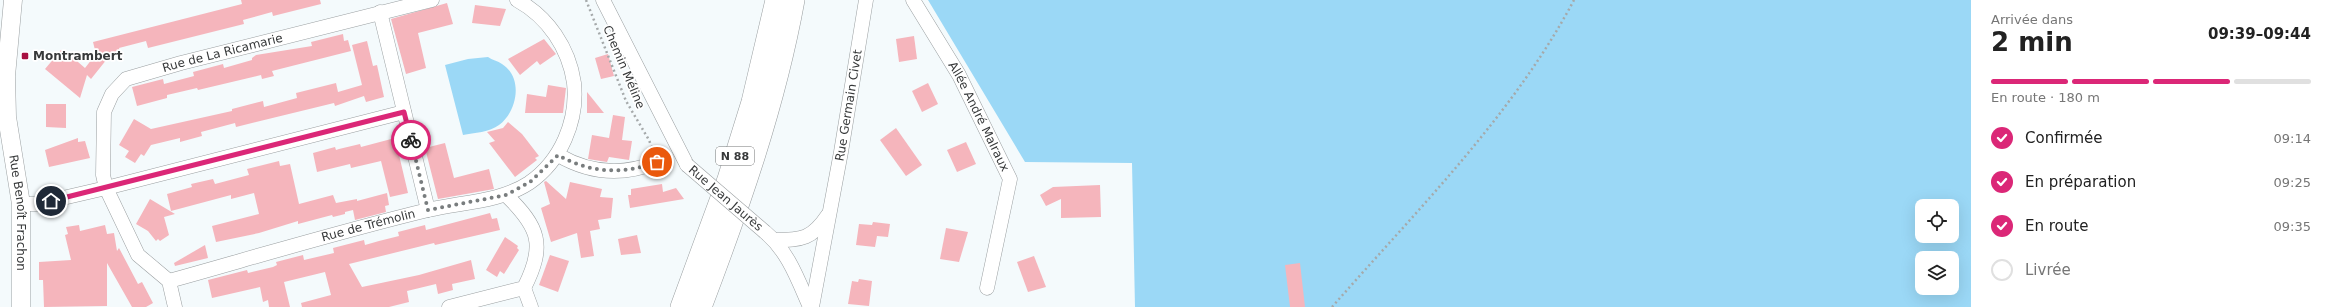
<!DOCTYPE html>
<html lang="fr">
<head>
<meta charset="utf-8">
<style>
	body { margin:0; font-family:"DejaVu Sans",sans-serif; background:#f2f2f2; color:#222; height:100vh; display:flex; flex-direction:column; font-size:15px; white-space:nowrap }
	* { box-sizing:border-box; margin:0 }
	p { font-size:13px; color:#767676 }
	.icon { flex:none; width:22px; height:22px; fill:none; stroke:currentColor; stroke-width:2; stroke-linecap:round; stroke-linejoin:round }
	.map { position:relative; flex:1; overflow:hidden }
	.drawer { display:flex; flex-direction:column; background:#fff; width:360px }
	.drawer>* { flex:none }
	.controls { position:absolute; left:1915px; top:199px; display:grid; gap:8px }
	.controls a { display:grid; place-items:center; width:44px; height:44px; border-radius:8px; background:#fff; box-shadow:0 4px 16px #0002; font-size:20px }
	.pin { position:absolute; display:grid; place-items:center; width:34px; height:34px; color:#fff; margin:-17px; border:2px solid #fff; border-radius:50%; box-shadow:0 1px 4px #0007 }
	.courier { position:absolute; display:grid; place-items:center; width:40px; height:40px; margin:-20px; border:3px solid #db2777; border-radius:50%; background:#fff; color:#222; box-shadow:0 1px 5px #0007 }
	.head em { font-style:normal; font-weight:600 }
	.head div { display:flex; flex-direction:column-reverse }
	.head { display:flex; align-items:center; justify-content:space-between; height:68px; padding:0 20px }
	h1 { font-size:26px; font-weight:600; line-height:30px }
	.bar { display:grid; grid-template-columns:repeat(4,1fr); gap:6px 4px; align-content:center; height:48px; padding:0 20px }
	.bar i { height:5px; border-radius:3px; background:#e0e0e0 }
	.bar .current { background:#db2777 }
	.bar p { grid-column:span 4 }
	ol { padding:0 20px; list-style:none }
	li { display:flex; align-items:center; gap:12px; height:44px }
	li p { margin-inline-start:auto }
	li .icon { padding:4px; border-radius:50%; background:#db2777; color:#fff; stroke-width:4 }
	li:last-child { color:#767676 }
	li i { width:22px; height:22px; border:2px solid #e0e0e0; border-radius:50% }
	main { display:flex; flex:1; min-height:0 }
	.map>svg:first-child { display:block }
	.green { fill:#9bd8f6; fill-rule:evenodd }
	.building { fill:#f5b5bc }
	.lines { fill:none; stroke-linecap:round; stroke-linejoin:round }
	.minor-casing { stroke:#9a9fa1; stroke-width:15 }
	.major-casing { stroke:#9a9fa1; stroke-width:19 }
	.highway-casing { stroke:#9a9fa1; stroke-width:22 }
	.path { stroke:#a5a9aa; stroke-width:2.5; stroke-dasharray:2 3; stroke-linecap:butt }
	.minor { stroke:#fff; stroke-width:14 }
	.major { stroke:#fff; stroke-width:18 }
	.highway { stroke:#fff; stroke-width:21 }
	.minor-bridge-casing { stroke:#9a9fa1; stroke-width:15; stroke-linecap:butt }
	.minor-bridge { stroke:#fff; stroke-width:14 }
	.done { stroke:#797d7e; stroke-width:4; stroke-dasharray:0 7.2 }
	.route { stroke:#db2777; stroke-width:5 }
	.poi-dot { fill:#a81141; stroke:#fff; stroke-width:1.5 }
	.labels { text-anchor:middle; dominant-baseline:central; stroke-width:3.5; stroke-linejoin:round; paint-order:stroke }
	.shield { fill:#fff; stroke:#737475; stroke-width:1 }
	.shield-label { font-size:11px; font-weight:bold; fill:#37393a }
	.street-label { font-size:12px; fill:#37393a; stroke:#fff }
	.poi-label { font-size:12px; font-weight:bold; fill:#37393a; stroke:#fff; text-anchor:start }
</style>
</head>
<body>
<main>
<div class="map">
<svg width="1971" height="307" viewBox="0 0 1971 307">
	<rect width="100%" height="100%" fill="#f4fafc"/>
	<!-- green -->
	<g class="green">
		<path d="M928,0H1971V307H1135L1132,163L1025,162ZM1922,206H1952V236H1922ZM1922,258H1952V288H1922Z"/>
		<path d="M488,57C492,60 498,61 502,64C524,78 517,112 499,125C490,132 474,133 463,135L445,65L468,59Z"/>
	</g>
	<!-- building -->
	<g class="building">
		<polygon points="241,0 320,0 321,4 273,16 272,12 243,20 244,24 148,48 146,41 119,48 121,55 107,59 91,79 87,75 80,98 45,69 61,50 70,58 71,56 85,68 96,54 93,42 242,4"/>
		<polygon points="447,3 453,24 418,33 426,68 406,74 391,19"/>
		<polygon points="475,5 506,9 500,26 472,23"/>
		<polygon points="343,34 344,41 348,40 351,51 272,71 274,76 262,79 261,75 198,90 197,88 167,95 167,98 137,106 132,87 163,79 164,84 194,76 193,72 223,64 224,68 252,60 252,58 256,55 312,46 311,42"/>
		<polygon points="914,36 917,59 899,62 896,39"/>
		<polygon points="544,39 556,54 540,65 537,61 520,75 508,59"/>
		<polygon points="367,41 373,66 377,65 384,97 366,102 364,96 335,106 334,103 236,127 235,123 220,127 201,132 202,136 180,142 180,138 151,145 144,156 141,154 135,163 125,157 129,151 119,145 134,119 151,129 232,111 232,109 263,101 264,107 297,98 296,93 336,83 338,92 362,85 352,45"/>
		<polygon points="608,54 614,76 601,79 595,58"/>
		<polygon points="928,83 938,104 922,112 912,91"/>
		<polygon points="548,85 566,88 563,113 525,113 527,94 546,97"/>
		<polygon points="587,92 604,113 587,113"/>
		<polygon points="46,104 66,104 66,128 46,127"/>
		<polygon points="613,115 625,117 622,140 632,141 629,160 609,157 607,162 588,159 592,135 609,138"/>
		<polygon points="508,122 522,134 539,156 535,158 537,160 515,177 489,143 495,141 487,132 503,128"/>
		<polygon points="896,128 922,165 906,176 880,140"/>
		<polygon points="78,138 78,142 85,141 90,158 49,167 45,150"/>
		<polygon points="395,138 408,193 390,197 381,161 351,168 350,164 317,172 313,153 335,147 336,150 339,149 360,144 361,147"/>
		<polygon points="966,142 976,164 957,172 947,150"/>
		<polygon points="445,143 454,178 489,169 494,189 438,199 425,148"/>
		<polygon points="279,161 280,166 290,164 299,204 333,195 336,203 357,199 357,201 387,193 389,205 385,206 386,212 355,220 353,210 345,212 345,214 333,217 332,215 298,224 298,221 259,233 216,242 212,226 259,214 254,193 231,199 231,195 171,211 167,194 192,187 191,184 213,179 215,184 249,175 247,169"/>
		<polygon points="546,181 566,199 570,182 602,189 600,197 613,198 611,218 598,220 600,229 590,231 594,256 581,258 577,233 551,242 541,208 550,204 544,182"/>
		<polygon points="662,184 663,192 676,188 684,199 630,208 628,195 631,195 631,189"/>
		<polygon points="1100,185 1101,217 1061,218 1061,199 1046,206 1040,195 1053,187"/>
		<polygon points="150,199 175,214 164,217 169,235 160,241 158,239 156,241 148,231 136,224"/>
		<polygon points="490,213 492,219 497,218 500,230 435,245 434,243 349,264 362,287 419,275 471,260 475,279 452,284 453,290 438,294 436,284 407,291 409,302 389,307 302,307 301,303 331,295 325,272 284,282 290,307 269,307 268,300 263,302 260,287 212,298 208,280 247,270 248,273 273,267 277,265 276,262 303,255 304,260 334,253 333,248 364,240 365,245 379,241 399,236 398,232 425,225 426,230"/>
		<polygon points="873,222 890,224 888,237 877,236 875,247 856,245 859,224 872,225"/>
		<polygon points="79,225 80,231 105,225 107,234 114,233 117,251 119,248 138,284 142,282 153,303 146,307 132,307 107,263 107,306 44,307 43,280 39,280 39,262 71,260 65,235 68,234 66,227"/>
		<polygon points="946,228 968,232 959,262 940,259"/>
		<polygon points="637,235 641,253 621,255 618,239"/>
		<polygon points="505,237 518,246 517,248 519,250 504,274 500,271 497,277 486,270"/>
		<polygon points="205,245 208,258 175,266 174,263"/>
		<polygon points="550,255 569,261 558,292 539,285"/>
		<polygon points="1034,256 1046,287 1028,292 1017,262"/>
		<polygon points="1300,263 1305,307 1290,307 1285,265"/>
		<polygon points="859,279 872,281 869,306 848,304 852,281 858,282"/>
	</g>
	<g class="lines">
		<defs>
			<g id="minor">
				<polyline points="603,0 687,165"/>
				<path id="s1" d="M913,0L959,75L1010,179L987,288"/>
				<polyline points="380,12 428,210"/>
				<path d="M558,155C589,173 623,176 657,162"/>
				<polyline points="21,204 37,204 106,188 404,112"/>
				<path d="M765,232C788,251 798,280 810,307"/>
				<path d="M775,240C802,240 812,239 828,215"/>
				<path id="s2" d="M169,281C255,257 341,231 428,210C462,202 500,202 529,183C561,161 578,121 574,83C569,48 548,17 517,0"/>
				<polyline points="524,288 531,307"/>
				<path id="s3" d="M175,307L169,281L138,255L106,188L103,175L104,112L112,94L126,79L181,63L432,0"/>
				<path d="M449,307L524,288C546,245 539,227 506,195"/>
				<path id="s4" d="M812,307L841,152L866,0"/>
			</g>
			<g id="major">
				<path id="s5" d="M13,0L6,76L7,117L21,204V307"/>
			</g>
			<g id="highway">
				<polyline points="681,307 728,179 752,102 776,0"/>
				<path d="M701,307C739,207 775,105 794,0"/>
			</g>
		</defs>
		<!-- minor casing -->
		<use href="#minor" class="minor-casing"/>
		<!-- major casing -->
		<use href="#major" class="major-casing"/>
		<!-- highway casing -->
		<use href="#highway" class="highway-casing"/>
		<!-- path -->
		<g class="path">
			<polyline points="586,0 626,101 649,140 653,151"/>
			<path d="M1332,307C1418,209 1513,115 1574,0"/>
		</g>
		<!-- minor -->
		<use href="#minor" class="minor"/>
		<!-- major -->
		<use href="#major" class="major"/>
		<!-- highway -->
		<use href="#highway" class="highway"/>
		<defs>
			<g id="minor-bridge">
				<path id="s6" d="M687,165L765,232"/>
			</g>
		</defs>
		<!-- minor-bridge casing -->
		<use href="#minor-bridge" class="minor-bridge-casing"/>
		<!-- minor-bridge -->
		<use href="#minor-bridge" class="minor-bridge"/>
	</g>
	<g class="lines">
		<!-- done -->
		<path class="done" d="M411,140L428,210L506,195L530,182L558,155C589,173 623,175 657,162"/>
		<!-- route -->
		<polyline class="route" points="51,201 404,112 411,140"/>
	</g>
	<!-- markers -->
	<rect class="poi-dot" x="21" y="52" width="8" height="8" rx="2"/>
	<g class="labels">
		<!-- shield labels -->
		<rect class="shield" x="716" y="147" width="38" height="18" rx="3"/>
		<g class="shield-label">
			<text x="735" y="156">N 88</text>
		</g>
		<!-- street labels -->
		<g class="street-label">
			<text stroke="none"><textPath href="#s3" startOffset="358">Rue de La Ricamarie</textPath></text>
			<text transform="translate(624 67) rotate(67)">Chemin Méline</text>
			<text stroke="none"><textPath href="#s4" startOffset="205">Rue Germain Civet</textPath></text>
			<text stroke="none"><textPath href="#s1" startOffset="134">Allée André Malraux</textPath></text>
			<text stroke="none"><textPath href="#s6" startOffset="51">Rue Jean Jaurès</textPath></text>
			<text stroke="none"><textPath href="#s5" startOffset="214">Rue Benoît Frachon</textPath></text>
			<text stroke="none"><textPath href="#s2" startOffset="207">Rue de Trémolin</textPath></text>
		</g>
		<!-- poi labels -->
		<g class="poi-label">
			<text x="33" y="56">Montrambert</text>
		</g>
	</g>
</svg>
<div class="controls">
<a><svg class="icon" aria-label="locate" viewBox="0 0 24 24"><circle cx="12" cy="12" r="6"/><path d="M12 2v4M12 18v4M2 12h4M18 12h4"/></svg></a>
<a><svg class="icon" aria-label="layers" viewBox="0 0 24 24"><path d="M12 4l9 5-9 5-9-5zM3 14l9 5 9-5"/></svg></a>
</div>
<div class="pin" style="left:657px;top:162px;background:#ea580c"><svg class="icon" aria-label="bag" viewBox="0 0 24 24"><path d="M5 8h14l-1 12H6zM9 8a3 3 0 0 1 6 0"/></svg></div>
<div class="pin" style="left:51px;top:201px;background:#1f2937"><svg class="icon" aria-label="home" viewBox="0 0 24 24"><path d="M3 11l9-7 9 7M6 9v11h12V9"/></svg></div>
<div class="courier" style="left:411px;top:140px"><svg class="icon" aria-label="bike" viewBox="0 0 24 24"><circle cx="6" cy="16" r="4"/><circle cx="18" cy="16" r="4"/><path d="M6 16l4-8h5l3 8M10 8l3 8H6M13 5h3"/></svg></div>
</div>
<section class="drawer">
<div class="head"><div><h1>2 min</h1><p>Arrivée dans</p></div><em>09:39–09:44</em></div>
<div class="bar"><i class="current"></i><i class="current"></i><i class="current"></i><i></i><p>En route · 180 m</p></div>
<ol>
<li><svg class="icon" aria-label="check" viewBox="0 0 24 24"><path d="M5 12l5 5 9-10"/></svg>Confirmée<p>09:14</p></li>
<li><svg class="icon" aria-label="check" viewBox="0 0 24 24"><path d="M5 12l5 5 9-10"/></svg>En préparation<p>09:25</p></li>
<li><svg class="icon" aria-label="check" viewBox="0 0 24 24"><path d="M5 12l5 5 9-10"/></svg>En route<p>09:35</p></li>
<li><i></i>Livrée</li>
</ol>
</section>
</main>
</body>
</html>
